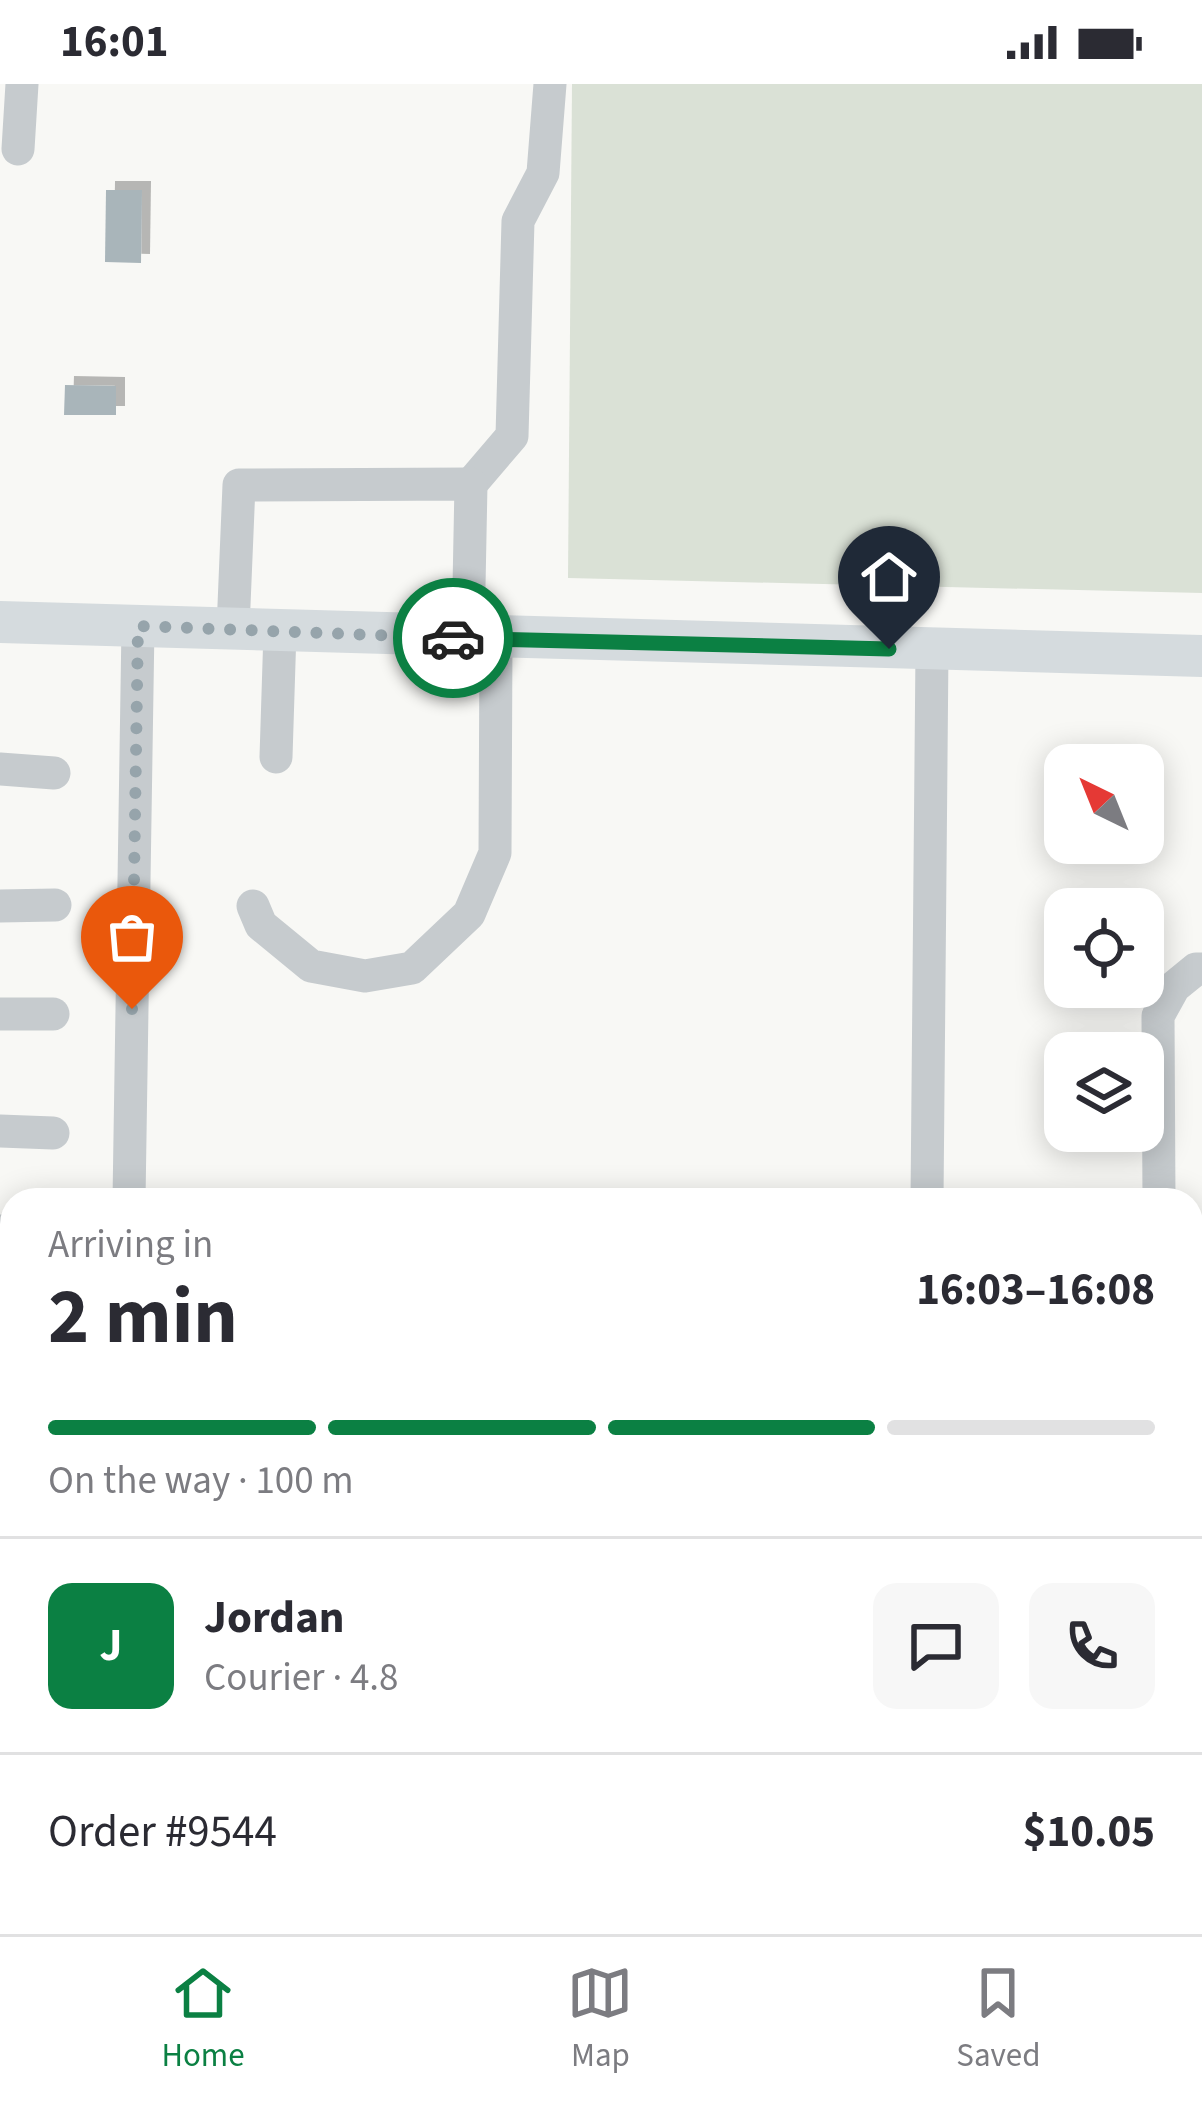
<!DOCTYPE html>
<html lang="en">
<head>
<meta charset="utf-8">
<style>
	body { margin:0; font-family:"Source Sans 3",sans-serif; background:#f7f7f7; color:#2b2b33; height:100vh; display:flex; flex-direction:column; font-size:45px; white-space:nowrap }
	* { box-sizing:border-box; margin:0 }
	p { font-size:39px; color:#7c7c81 }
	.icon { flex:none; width:66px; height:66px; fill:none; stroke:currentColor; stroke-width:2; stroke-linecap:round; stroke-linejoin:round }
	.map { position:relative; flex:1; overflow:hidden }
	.sheet { position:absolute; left:0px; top:1104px; width:1203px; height:747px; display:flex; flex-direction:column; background:#fff; border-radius:36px 36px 0 0; box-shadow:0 6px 30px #0003 }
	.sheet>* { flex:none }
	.needle { width:78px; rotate:317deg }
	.buttons { position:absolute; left:1044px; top:660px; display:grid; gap:24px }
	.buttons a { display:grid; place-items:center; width:120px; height:120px; border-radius:24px; background:#fff; box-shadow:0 6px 30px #0003; font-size:60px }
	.pin { position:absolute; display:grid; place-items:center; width:102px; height:102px; color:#fff; margin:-123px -51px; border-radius:50% 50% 50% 0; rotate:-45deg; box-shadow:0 0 12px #0007 }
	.pin .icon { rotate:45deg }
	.courier { position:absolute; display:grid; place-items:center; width:120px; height:120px; margin:-60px; border:9px solid #0b8043; border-radius:50%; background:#fff; color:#222; box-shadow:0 3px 15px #0007 }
	.summary em { font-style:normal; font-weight:700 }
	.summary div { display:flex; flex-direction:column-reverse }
	.summary { display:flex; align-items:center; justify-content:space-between; height:204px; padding:0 48px }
	h1 { font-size:78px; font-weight:700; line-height:90px }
	.bar { display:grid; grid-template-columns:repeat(4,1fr); gap:18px 12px; align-content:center; height:144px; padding:0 48px }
	.bar i { height:15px; border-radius:9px; background:#e1e1e2 }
	.bar .current { background:#0b8043 }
	.bar p { grid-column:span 4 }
	.line { display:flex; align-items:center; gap:30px; padding:0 48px; border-top:3px solid #e1e1e2 }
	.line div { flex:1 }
	.round { display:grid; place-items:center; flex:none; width:126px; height:126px; border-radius:24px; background:#f7f7f7 }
	.status { display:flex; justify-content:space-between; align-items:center; height:84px; padding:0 60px; background:#fff; direction:ltr }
	.status svg { height:33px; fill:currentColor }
	.menu { display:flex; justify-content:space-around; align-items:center; height:168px; border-top:3px solid #e1e1e2; background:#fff; font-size:33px; color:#7c7c81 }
	.menu a { display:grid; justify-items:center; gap:6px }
	.menu .current { color:#0b8043 }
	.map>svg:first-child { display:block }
	.green { fill:#dae1d6 }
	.building { fill:#a9b5ba; filter:url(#shadow) }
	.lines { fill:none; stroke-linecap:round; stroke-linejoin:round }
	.minor { stroke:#c6cbce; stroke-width:33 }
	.major { stroke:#d5dbde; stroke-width:42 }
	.done { stroke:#96a4ab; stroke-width:12; stroke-dasharray:0 21.6 }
	.route { stroke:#0b8043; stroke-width:15 }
</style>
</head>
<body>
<div class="status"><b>16:01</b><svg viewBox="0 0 49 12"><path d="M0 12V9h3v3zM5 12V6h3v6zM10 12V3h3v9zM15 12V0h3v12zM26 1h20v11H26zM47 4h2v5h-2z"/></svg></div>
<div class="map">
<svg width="1202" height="1850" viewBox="0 0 1202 1850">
	<defs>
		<filter id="shadow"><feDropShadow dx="9" dy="-9" stdDeviation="0" flood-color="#0004"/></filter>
	</defs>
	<rect width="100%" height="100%" fill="#f8f8f5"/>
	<!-- green -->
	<polygon class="green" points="572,0 1202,0 1202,509 568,494"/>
	<!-- building -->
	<g class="building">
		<polygon points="106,106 142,106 141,179 105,178"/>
		<polygon points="65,301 116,302 116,331 64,331"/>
		<rect x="208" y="1839" width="49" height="11"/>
		<rect x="313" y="1839" width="47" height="11"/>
		<rect x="481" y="1839" width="50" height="11"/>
	</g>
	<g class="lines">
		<!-- minor -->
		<g class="minor">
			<polyline points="18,65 22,0"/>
			<polyline points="471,400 512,352 518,137 543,89 550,0"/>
			<polyline points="233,545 239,401 471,400 468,554"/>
			<polyline points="276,673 280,547"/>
			<polyline points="0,685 54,689"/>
			<polyline points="0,822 55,821"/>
			<polyline points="253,822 261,841 311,882 365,892 412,884 469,830 495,769 496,555"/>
			<polyline points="0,930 53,930"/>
			<polyline points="0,1047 53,1049"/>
			<polyline points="129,1116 138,542"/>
			<polyline points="927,1116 932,566"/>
			<polyline points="1159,1116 1158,932 1174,903 1196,885 1202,885"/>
			<polyline points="0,1147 12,1148"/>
			<polyline points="1191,1195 1202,1196"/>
			<polyline points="1191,1424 1202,1424"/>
			<polyline points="0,1672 6,1683 5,1850"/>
			<polyline points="1191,1677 1202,1677"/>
			<polyline points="135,1850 135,1839"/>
			<polyline points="383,1850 383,1839"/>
			<polyline points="914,1850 914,1839"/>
			<polyline points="1141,1850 1142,1839"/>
		</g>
		<!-- major -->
		<polyline class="major" points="0,538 1202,572"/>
	</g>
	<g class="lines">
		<!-- done -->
		<polyline class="done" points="132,925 138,542 453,554"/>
		<!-- route -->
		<polyline class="route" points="453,554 889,565"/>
	</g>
</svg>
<div class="buttons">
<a><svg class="needle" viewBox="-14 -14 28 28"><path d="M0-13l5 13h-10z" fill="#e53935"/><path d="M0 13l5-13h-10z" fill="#7c7c81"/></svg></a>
<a><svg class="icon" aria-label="locate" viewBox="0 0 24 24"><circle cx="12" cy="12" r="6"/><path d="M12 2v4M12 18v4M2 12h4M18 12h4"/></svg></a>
<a><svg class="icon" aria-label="layers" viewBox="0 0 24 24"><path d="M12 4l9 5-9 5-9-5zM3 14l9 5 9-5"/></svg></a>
</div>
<div class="pin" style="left:132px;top:925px;background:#ea580c"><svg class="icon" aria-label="bag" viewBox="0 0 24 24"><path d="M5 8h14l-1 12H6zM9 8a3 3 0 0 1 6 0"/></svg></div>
<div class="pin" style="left:889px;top:565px;background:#1f2937"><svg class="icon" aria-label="home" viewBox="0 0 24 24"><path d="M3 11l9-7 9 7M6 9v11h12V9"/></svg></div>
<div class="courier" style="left:453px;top:554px"><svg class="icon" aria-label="car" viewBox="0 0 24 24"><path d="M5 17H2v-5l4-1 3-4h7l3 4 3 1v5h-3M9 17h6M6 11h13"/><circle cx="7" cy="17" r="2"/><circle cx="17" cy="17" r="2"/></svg></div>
<section class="sheet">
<div class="summary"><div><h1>2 min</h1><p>Arriving in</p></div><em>16:03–16:08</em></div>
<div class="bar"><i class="current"></i><i class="current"></i><i class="current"></i><i></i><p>On the way · 100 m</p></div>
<div class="line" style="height:216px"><b class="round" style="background:#0b8043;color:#fff">J</b><div><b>Jordan</b><p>Courier · 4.8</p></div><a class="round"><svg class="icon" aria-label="chat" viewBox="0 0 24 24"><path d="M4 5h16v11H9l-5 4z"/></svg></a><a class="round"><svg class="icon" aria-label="phone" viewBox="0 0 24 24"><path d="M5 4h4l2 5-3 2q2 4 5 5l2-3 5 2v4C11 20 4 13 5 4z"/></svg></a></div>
<div class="line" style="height:156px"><div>Order #9544</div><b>$10.05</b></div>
</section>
</div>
<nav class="menu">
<a class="current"><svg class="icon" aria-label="home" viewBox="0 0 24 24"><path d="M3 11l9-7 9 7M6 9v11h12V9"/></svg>Home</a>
<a><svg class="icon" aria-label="map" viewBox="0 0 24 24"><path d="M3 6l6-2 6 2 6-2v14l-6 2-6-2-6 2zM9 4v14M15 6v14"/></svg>Map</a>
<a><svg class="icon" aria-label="saved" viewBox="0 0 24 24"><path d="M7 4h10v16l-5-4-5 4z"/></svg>Saved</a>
</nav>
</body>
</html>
